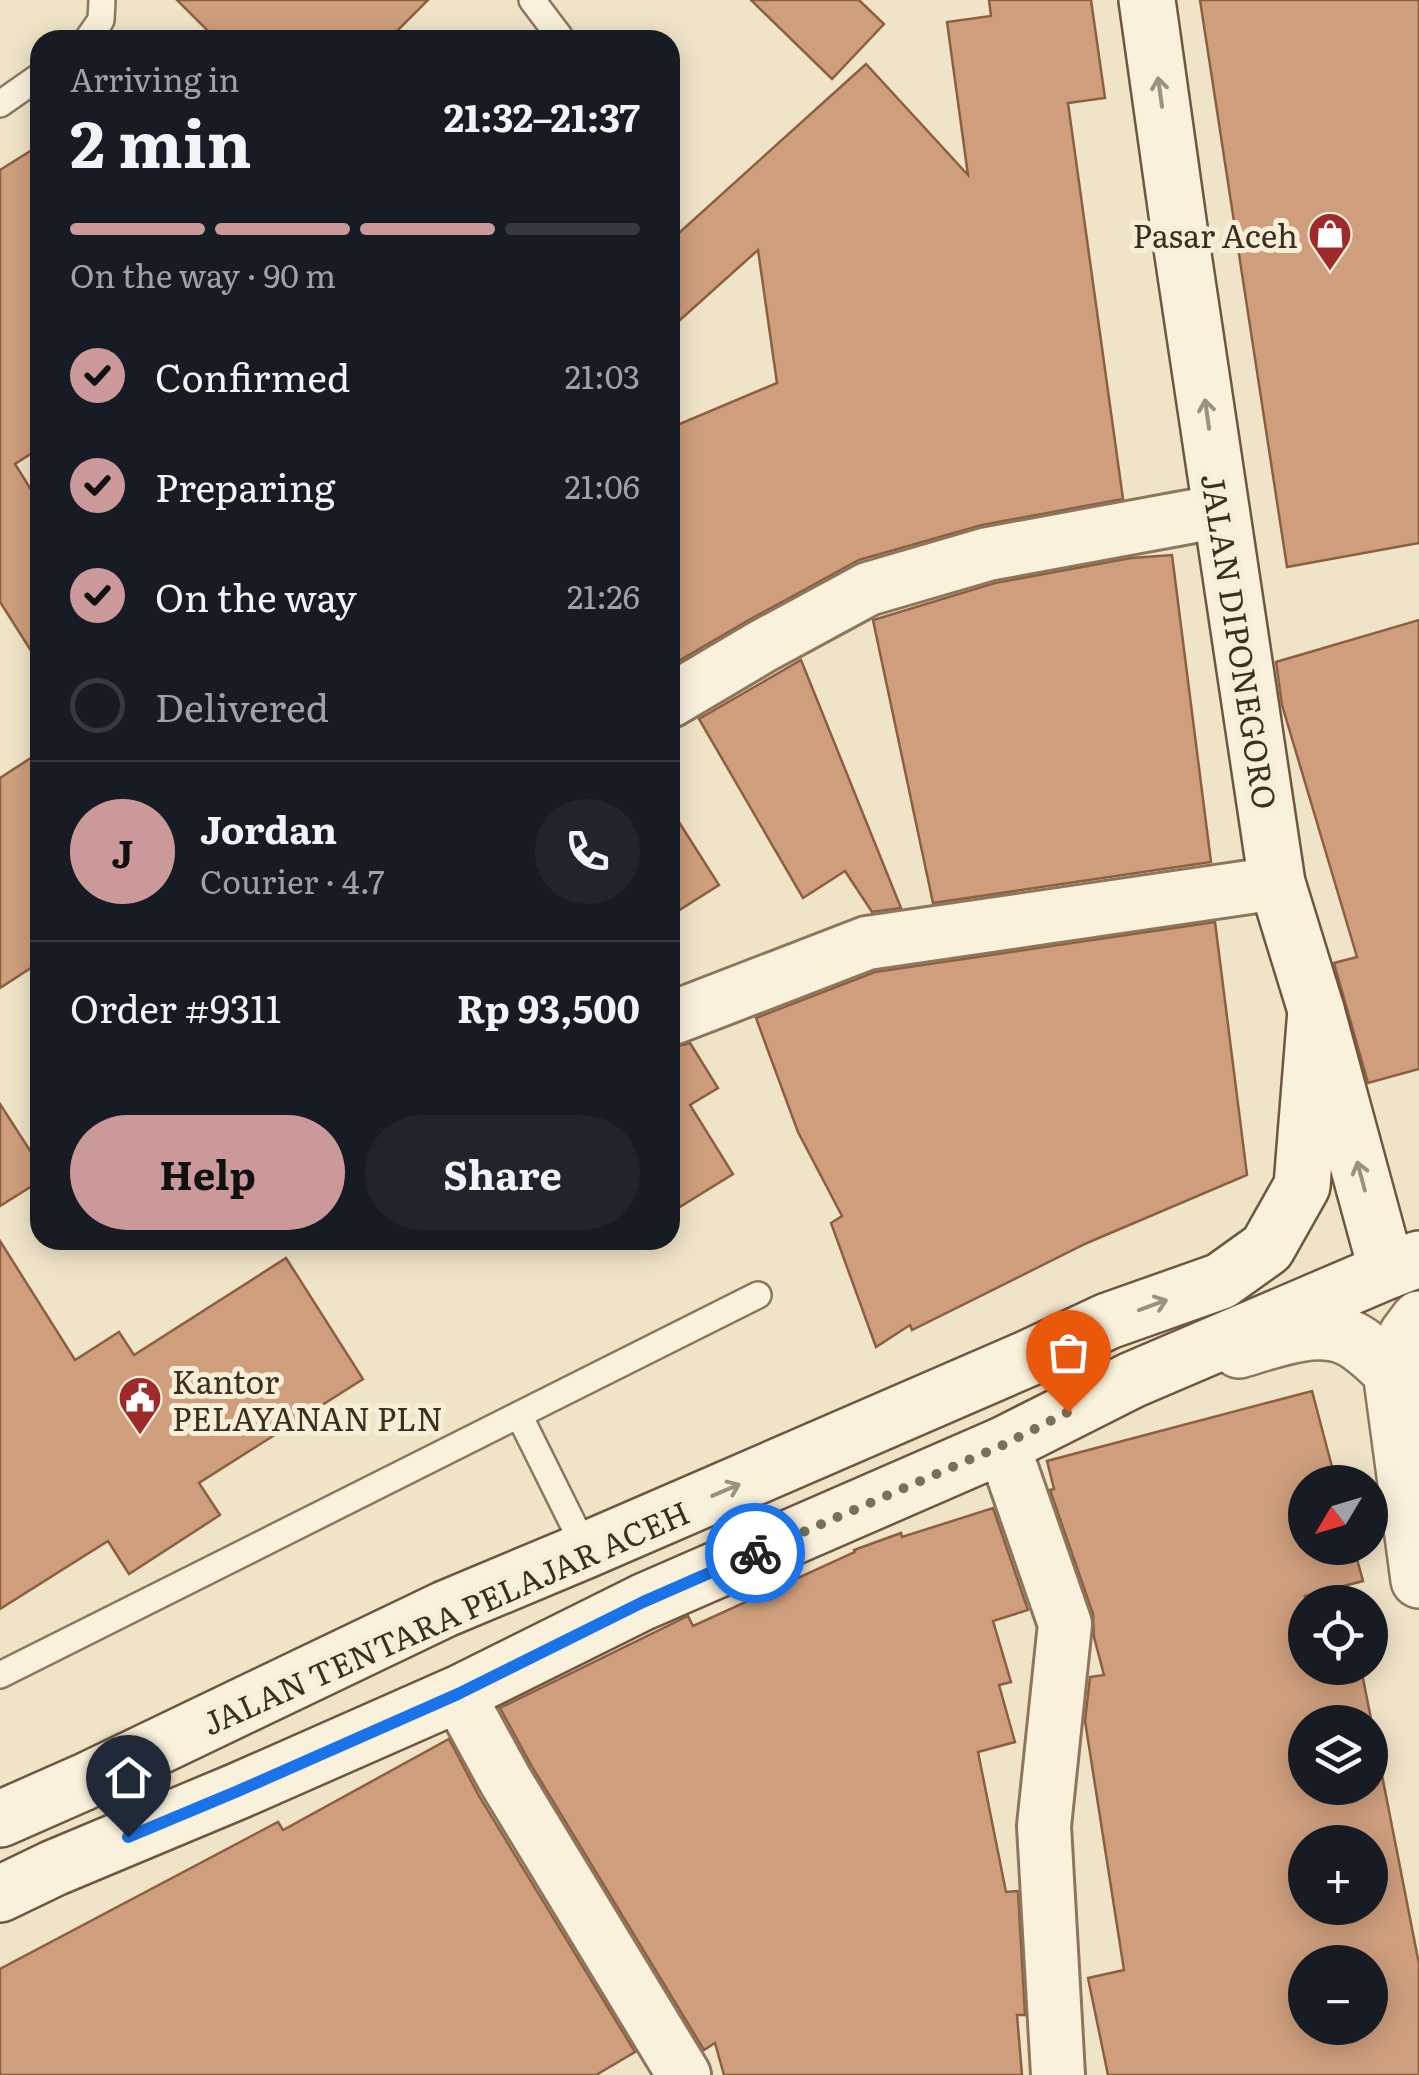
<!DOCTYPE html>
<html lang="en">
<head>
<meta charset="utf-8">
<style>
	body { margin:0; font-family:Literata,serif; background:#20242c; color:#f1f3f6; height:100vh; display:flex; flex-direction:column; font-size:38px; white-space:nowrap }
	* { box-sizing:border-box; margin:0 }
	p { font-size:32px; color:#9ea1a6 }
	.icon { flex:none; width:55px; height:55px; fill:none; stroke:currentColor; stroke-width:2; stroke-linecap:round; stroke-linejoin:round }
	.map { position:relative; flex:1; overflow:hidden }
	.details { position:absolute; left:30px; top:30px; width:650px; height:1220px; display:flex; flex-direction:column; background:#171b24; border-radius:30px; box-shadow:0 5px 25px #0003 }
	.details>* { flex:none }
	.needle { width:65px; rotate:232deg }
	.controls { position:absolute; left:1288px; top:1465px; display:grid; gap:20px }
	.controls a { display:grid; place-items:center; width:100px; height:100px; border-radius:50%; background:#171b24; box-shadow:0 5px 25px #0003; font-size:50px }
	.pin { position:absolute; display:grid; place-items:center; width:85px; height:85px; color:#fff; margin:-102px -42px; border-radius:50% 50% 50% 0; rotate:-45deg; box-shadow:0 0 10px #0007 }
	.pin .icon { rotate:45deg }
	.courier { position:absolute; display:grid; place-items:center; width:100px; height:100px; margin:-50px; border:8px solid #1a73e8; border-radius:50%; background:#fff; color:#222; box-shadow:0 2px 12px #0007 }
	.summary em { font-style:normal; font-weight:700 }
	.summary div { display:flex; flex-direction:column-reverse }
	.summary { display:flex; align-items:center; justify-content:space-between; height:170px; padding:0 40px }
	h1 { font-size:65px; font-weight:700; line-height:75px }
	.bar { display:grid; grid-template-columns:repeat(4,1fr); gap:15px 10px; align-content:center; height:120px; padding:0 40px }
	.bar i { height:12px; border-radius:8px; background:#363941 }
	.bar .on { background:#cc999b }
	.bar p { grid-column:span 4 }
	.line { display:flex; align-items:center; gap:25px; padding:0 40px; border-top:2px solid #363941 }
	.line div { flex:1 }
	.round { display:grid; place-items:center; flex:none; width:105px; height:105px; border-radius:52px; background:#20242c }
	ol { padding:0 40px; list-style:none }
	li { display:flex; align-items:center; gap:30px; height:110px }
	li p { margin-inline-start:auto }
	li .icon { padding:10px; border-radius:50%; background:#cc999b; color:#111; stroke-width:4 }
	li:last-child { color:#9ea1a6 }
	li i { width:55px; height:55px; border:5px solid #363941; border-radius:50% }
	.cta { display:flex; gap:20px; margin-top:auto; padding:20px 40px }
	.cta a { flex:1; height:115px; border-radius:60px; background:#cc999b; color:#111; font-size:40px; font-weight:700; line-height:115px; text-align:center }
	.cta a+a { background:#20242c; color:#f1f3f6 }
	.map>svg:first-child { display:block }
	.building { fill:#cf9f7d; stroke:#8d5f41; stroke-width:2.5; fill-rule:evenodd }
	.lines { fill:none; stroke-linecap:round; stroke-linejoin:round }
	.service-casing { stroke:#8d765c; stroke-width:30 }
	.minor-casing { stroke:#8d765c; stroke-width:58 }
	.tertiary-casing { stroke:#8d765c; stroke-width:60 }
	.secondary-casing { stroke:#6f573f; stroke-width:60 }
	.service { stroke:#faf1dc; stroke-width:25 }
	.minor { stroke:#faf1dc; stroke-width:52 }
	.tertiary { stroke:#faf1dc; stroke-width:55 }
	.secondary { stroke:#faf1dc; stroke-width:55 }
	.oneway { stroke:#9c907e }
	.done { stroke:#7c6e5b; stroke-width:10; stroke-dasharray:0 18 }
	.route { stroke:#1a73e8; stroke-width:12 }
	.labels { text-anchor:middle; dominant-baseline:central; stroke-width:10; stroke-linejoin:round; paint-order:stroke }
	.poi-label { font-size:32px; fill:#3d2e20; stroke:#f7eed8; text-anchor:end }
	.street-label { font-size:32px; fill:#3d2e20; stroke:#f7eed8 }
</style>
</head>
<body>
<div class="map">
<svg width="1419" height="2075" viewBox="0 0 1419 2075">
	<rect width="100%" height="100%" fill="#f0e4c8"/>
	<!-- building -->
	<g class="building">
		<polygon points="177,0 428,0 388,40 217,40"/>
		<polygon points="751,0 859,0 884,24 832,79"/>
		<polygon points="989,0 1091,0 1105,98 1068,103 1123,499 982,525 859,560 747,621 670,666 670,428 777,383 758,250 670,329 670,241 866,64 968,175 947,22 991,16"/>
		<polygon points="1200,0 1419,0 1419,543 1287,567"/>
		<polygon points="40,145 40,448 15,464 40,504 40,665 0,602 0,170"/>
		<polygon points="1172,555 1211,862 933,903 873,620 995,583 1131,558"/>
		<polygon points="1419,620 1419,1069 1368,1083 1334,963 1357,957 1282,705 1276,662"/>
		<polygon points="801,660 901,908 872,912 845,871 803,898 699,719"/>
		<polygon points="40,752 40,962 0,988 0,778"/>
		<polygon points="670,808 719,885 670,916"/>
		<polygon points="1215,922 1247,1175 1087,1243 912,1330 910,1325 876,1347 831,1223 842,1216 798,1132 756,1018 875,972"/>
		<polygon points="690,1043 718,1088 690,1105 733,1174 670,1213 670,1048"/>
		<polygon points="0,1104 40,1166 40,1181 0,1206"/>
		<polygon points="0,1241 75,1360 119,1332 134,1355 286,1258 363,1379 199,1483 220,1515 129,1574 108,1541 0,1609"/>
		<path d="M1312,1391L1336,1482H1305V1548H1354L1363,1581L1305,1596V1668H1361L1419,1964V2075H1108L1088,1978L1124,1970L1085,1721L1090,1677L1104,1675L1094,1637L1093,1614L1050,1490L1054,1489L1047,1461ZM1305,1722H1370V1788H1305ZM1305,1842H1370V1908H1305ZM1305,1962H1370V2028H1305Z"/>
		<polygon points="993,1508 1028,1610 993,1621 1011,1682 999,1685 1015,1742 978,1752 1006,1892 1018,1891 1025,2015 1017,2015 1022,2075 724,2075 715,2043 704,2050 531,1765 500,1708 688,1616 693,1626 855,1552 854,1550 901,1533 902,1537"/>
		<polygon points="449,1739 479,1796 635,2052 596,2075 0,2075 0,1969 278,1822 283,1830"/>
	</g>
	<g class="lines">
		<defs>
			<g id="service">
				<polyline points="532,0 560,37"/>
				<polyline points="87,40 101,20 102,0"/>
				<polyline points="0,104 40,76"/>
				<polyline points="519,1415 586,1550"/>
				<polyline points="0,1675 758,1295"/>
			</g>
			<g id="minor">
				<polyline points="670,701 761,647 868,589 988,554 1221,511"/>
				<polyline points="670,1019 867,943 1277,883"/>
				<polyline points="1003,1445 1065,1624 1044,1826 1058,2075"/>
				<polyline points="458,1694 505,1780 684,2075"/>
			</g>
			<g id="tertiary">
				<path d="M1239,1350C1271,1341 1313,1323 1347,1337C1364,1344 1378,1360 1391,1371"/>
				<polyline points="1391,1371 1419,1580"/>
				<polyline points="1391,1371 1407,1335 1419,1319"/>
			</g>
			<g id="secondary">
				<polyline points="1147,0 1179,228 1277,883 1316,1010 1387,1271"/>
				<polyline points="0,1819 84,1782 445,1609 586,1550 1029,1358 1108,1321 1221,1281 1267,1248 1302,1186 1316,1010"/>
				<polyline points="0,1894 54,1868 238,1791 458,1694 643,1602 1003,1445 1132,1380 1387,1271 1419,1259"/>
			</g>
		</defs>
		<!-- service casing -->
		<use href="#service" class="service-casing"/>
		<!-- minor casing -->
		<use href="#minor" class="minor-casing"/>
		<!-- tertiary casing -->
		<use href="#tertiary" class="tertiary-casing"/>
		<!-- secondary casing -->
		<use href="#secondary" class="secondary-casing"/>
		<!-- service -->
		<use href="#service" class="service"/>
		<!-- minor -->
		<use href="#minor" class="minor"/>
		<!-- tertiary -->
		<use href="#tertiary" class="tertiary"/>
		<!-- secondary -->
		<use href="#secondary" class="secondary"/>
	</g>
	<!-- one-way arrows -->
	<defs><path id="oneway-shaft" d="M-6 0H5M1.5-3L5.5 0L1.5 3" fill="none" stroke-width="1.6" stroke-linecap="round" stroke-linejoin="round" transform="scale(2.5)"/></defs>
	<g class="oneway">
		<use href="#oneway-shaft" transform="translate(1160 92) rotate(-98)"/>
		<use href="#oneway-shaft" transform="translate(1207 414) rotate(-98)"/>
		<use href="#oneway-shaft" transform="translate(1361 1176) rotate(-105)"/>
		<use href="#oneway-shaft" transform="translate(1153 1305) rotate(-20)"/>
		<use href="#oneway-shaft" transform="translate(726 1490) rotate(-23)"/>
	</g>
	<g class="lines">
		<!-- done -->
		<polyline class="done" points="755,1553 1003,1445 1068,1412"/>
		<!-- route -->
		<polyline class="route" points="128,1837 238,1791 458,1694 643,1602 755,1553"/>
	</g>
	<!-- icons -->
	<defs>
		<symbol id="shop-pin" viewBox="-11 -11 22 30"><path d="M0 17L-7.5 6A9.5 9.5 0 1 1 7.5 6Z" fill="#9e2a2b" stroke="#f7eed8"/><path d="M-5-2.5h2.3a2.7 3.5 0 0 1 5.4 0H5L5.5 6h-11ZM-1.5-2.5h3a1.5 2.3 0 0 0-3 0Z" fill="#fff"/></symbol>
		<symbol id="civic-pin" viewBox="-11 -11 22 30"><path d="M0 17L-7.5 6A9.5 9.5 0 1 1 7.5 6Z" fill="#9e2a2b" stroke="#f7eed8"/><path d="M-.6-6.5H3V-4.5H.6V-3L4-1V1h2V6H-6V1h2V-1L-.6-3ZM-1.2 2.5V6h2.4V2.5Z" fill="#fff"/></symbol>
	</defs>
	<g fill-rule="evenodd">
		<use href="#shop-pin" x="1305" y="209" width="50" height="68"/>
		<use href="#civic-pin" x="115" y="1373" width="50" height="68"/>
	</g>
	<g class="labels">
		<!-- poi labels -->
		<g class="poi-label">
			<text x="1298" y="234">Pasar Aceh</text>
			<text x="172" y="1380" text-anchor="start">Kantor<tspan x="172" dy="37">PELAYANAN PLN</tspan></text>
		</g>
		<!-- street labels -->
		<g class="street-label">
			<text transform="translate(1241 641) rotate(81)">JALAN DIPONEGORO</text>
			<text transform="translate(445 1616) rotate(-24)">JALAN TENTARA PELAJAR ACEH</text>
		</g>
	</g>
</svg>
<div class="controls">
<a><svg class="needle" viewBox="-14 -14 28 28"><path d="M0-13l5 13h-10z" fill="#e53935"/><path d="M0 13l5-13h-10z" fill="#9ea1a6"/></svg></a>
<a><svg class="icon" aria-label="locate" viewBox="0 0 24 24"><circle cx="12" cy="12" r="6"/><path d="M12 2v4M12 18v4M2 12h4M18 12h4"/></svg></a>
<a><svg class="icon" aria-label="layers" viewBox="0 0 24 24"><path d="M12 4l9 5-9 5-9-5zM3 14l9 5 9-5"/></svg></a>
<a>+</a>
<a>−</a>
</div>
<div class="pin" style="left:1068px;top:1412px;background:#ea580c"><svg class="icon" aria-label="bag" viewBox="0 0 24 24"><path d="M5 8h14l-1 12H6zM9 8a3 3 0 0 1 6 0"/></svg></div>
<div class="pin" style="left:128px;top:1837px;background:#1f2937"><svg class="icon" aria-label="home" viewBox="0 0 24 24"><path d="M3 11l9-7 9 7M6 9v11h12V9"/></svg></div>
<div class="courier" style="left:755px;top:1553px"><svg class="icon" aria-label="bike" viewBox="0 0 24 24"><circle cx="6" cy="16" r="4"/><circle cx="18" cy="16" r="4"/><path d="M6 16l4-8h5l3 8M10 8l3 8H6M13 5h3"/></svg></div>
<section class="details">
<div class="summary"><div><h1>2 min</h1><p>Arriving in</p></div><em>21:32–21:37</em></div>
<div class="bar"><i class="on"></i><i class="on"></i><i class="on"></i><i></i><p>On the way · 90 m</p></div>
<ol>
<li><svg class="icon" aria-label="check" viewBox="0 0 24 24"><path d="M5 12l5 5 9-10"/></svg>Confirmed<p>21:03</p></li>
<li><svg class="icon" aria-label="check" viewBox="0 0 24 24"><path d="M5 12l5 5 9-10"/></svg>Preparing<p>21:06</p></li>
<li><svg class="icon" aria-label="check" viewBox="0 0 24 24"><path d="M5 12l5 5 9-10"/></svg>On the way<p>21:26</p></li>
<li><i></i>Delivered</li>
</ol>
<div class="line" style="height:180px"><b class="round" style="background:#cc999b;color:#111">J</b><div><b>Jordan</b><p>Courier · 4.7</p></div><a class="round"><svg class="icon" aria-label="phone" viewBox="0 0 24 24"><path d="M5 4h4l2 5-3 2q2 4 5 5l2-3 5 2v4C11 20 4 13 5 4z"/></svg></a></div>
<div class="line" style="height:130px"><div>Order #9311</div><b>Rp 93,500</b></div>
<div class="cta"><a>Help</a><a>Share</a></div>
</section>
</div>
</body>
</html>
